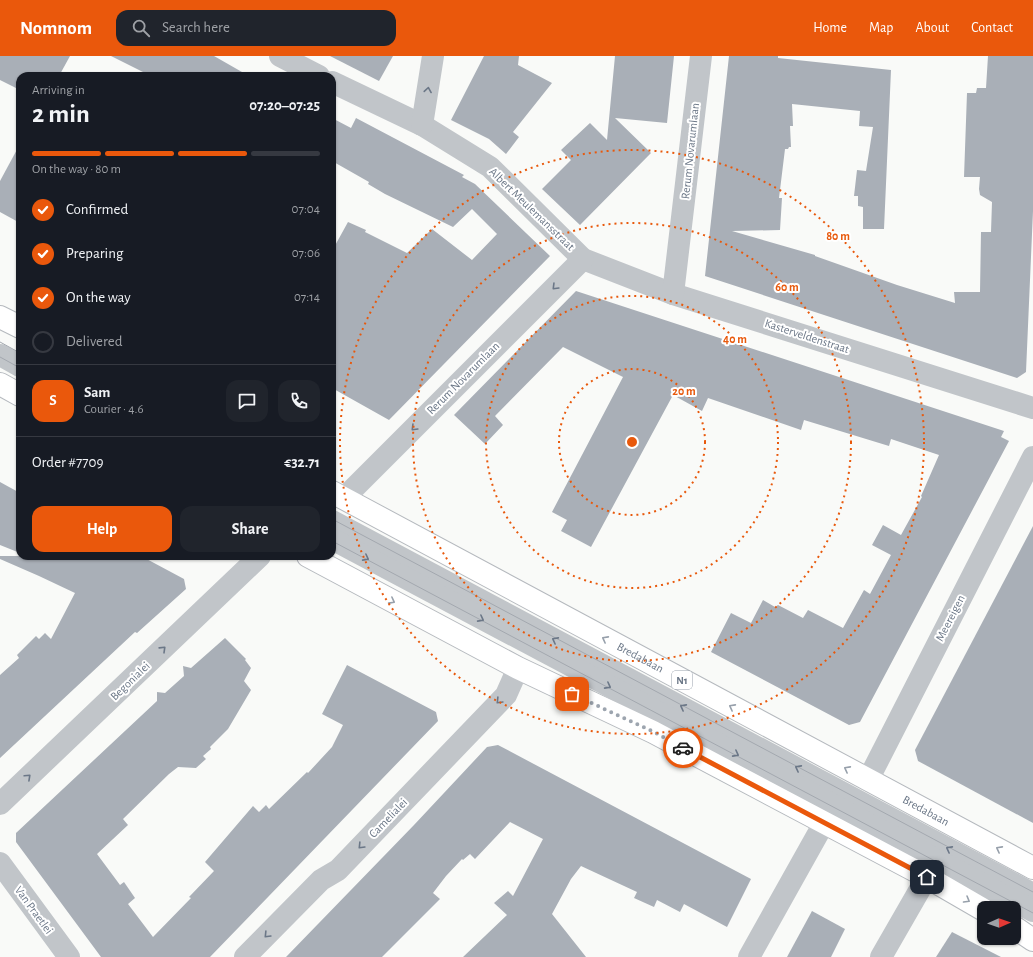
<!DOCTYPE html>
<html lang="en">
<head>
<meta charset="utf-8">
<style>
	body { margin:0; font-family:"Alegreya Sans",sans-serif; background:#20242c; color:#f1f3f6; height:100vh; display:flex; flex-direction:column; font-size:15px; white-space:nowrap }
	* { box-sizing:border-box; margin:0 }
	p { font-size:13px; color:#9ea1a6 }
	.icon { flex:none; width:22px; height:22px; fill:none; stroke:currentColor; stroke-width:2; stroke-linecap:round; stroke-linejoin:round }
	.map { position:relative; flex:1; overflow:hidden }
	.side { position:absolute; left:16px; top:16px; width:320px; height:488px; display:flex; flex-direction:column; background:#171b24; border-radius:12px; box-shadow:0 1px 3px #0004 }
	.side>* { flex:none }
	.needle { width:26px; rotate:88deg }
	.controls { position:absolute; left:977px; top:845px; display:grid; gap:8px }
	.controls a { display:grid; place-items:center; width:44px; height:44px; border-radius:8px; background:#171b24; box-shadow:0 1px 3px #0004; font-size:20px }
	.pin { position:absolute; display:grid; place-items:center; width:34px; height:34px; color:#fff; margin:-17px; border-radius:8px; box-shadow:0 2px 6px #0006 }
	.courier { position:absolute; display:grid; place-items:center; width:40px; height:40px; margin:-20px; border:3px solid #ea580c; border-radius:50%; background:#fff; color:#222; box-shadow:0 1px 5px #0007 }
	.headline em { font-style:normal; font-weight:700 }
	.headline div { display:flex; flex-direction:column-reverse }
	.headline { display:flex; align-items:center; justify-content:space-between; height:68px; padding:0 16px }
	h1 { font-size:26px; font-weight:700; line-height:30px }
	.bar { display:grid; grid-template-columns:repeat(4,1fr); gap:6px 4px; align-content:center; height:48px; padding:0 16px }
	.bar i { height:5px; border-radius:3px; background:#363941 }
	.bar .on { background:#ea580c }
	.bar p { grid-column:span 4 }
	.line { display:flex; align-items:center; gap:10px; padding:0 16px; border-top:1px solid #363941 }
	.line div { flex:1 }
	.round { display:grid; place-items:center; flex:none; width:42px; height:42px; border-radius:12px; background:#20242c }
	ol { padding:0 16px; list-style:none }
	li { display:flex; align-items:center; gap:12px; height:44px }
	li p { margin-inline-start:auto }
	li .icon { padding:4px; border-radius:50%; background:#ea580c; color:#fff; stroke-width:4 }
	li:last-child { color:#9ea1a6 }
	li i { width:22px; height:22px; border:2px solid #363941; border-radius:50% }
	.cta { display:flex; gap:8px; margin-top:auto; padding:8px 16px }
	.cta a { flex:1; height:46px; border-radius:12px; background:#ea580c; color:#fff; font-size:16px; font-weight:700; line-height:46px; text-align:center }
	.cta a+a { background:#20242c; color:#f1f3f6 }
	header { display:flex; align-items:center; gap:24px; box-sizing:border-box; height:56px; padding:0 20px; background:#ea580c; color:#fff }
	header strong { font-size:19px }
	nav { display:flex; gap:22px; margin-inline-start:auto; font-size:14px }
	.search { width:280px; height:36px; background:#20242c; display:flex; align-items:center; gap:10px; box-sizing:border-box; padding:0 14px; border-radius:12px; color:#9ea1a6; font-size:15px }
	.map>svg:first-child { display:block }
	.building { fill:#a9afb7 }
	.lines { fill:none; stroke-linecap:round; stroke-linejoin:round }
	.major-casing { stroke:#b5b9be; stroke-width:24 }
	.minor { stroke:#c1c5c9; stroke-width:22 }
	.major { stroke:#fff; stroke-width:22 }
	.tram { stroke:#a3a8af; stroke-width:1 }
	.oneway { stroke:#6b7787 }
	.oneway2 { stroke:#97a0ab }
	.done { stroke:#9da5af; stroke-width:4; stroke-dasharray:0 7.2 }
	.route { stroke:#ea580c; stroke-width:5 }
	.ring { fill:none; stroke:#e8590c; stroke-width:2; stroke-dasharray:2 4 }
	.labels { text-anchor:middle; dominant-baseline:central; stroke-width:4; stroke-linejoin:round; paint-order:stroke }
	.shield { fill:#fff; stroke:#97a0ab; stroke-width:1 }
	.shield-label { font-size:11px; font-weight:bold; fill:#6b7787 }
	.street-label { font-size:12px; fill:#6b7787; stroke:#fff }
	.centre { fill:#e8590c; stroke:#fff; stroke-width:2 }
	.ring-label { font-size:12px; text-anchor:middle; font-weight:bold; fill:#e8590c; stroke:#fff; stroke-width:4; stroke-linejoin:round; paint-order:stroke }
</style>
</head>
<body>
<header>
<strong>Nomnom</strong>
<div class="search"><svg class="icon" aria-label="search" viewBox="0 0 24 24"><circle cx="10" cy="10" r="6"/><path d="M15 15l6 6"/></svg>Search here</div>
<nav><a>Home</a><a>Map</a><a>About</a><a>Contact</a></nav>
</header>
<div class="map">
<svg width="1033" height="901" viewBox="0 0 1033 901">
	<rect width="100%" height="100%" fill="#f9faf8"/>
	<!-- building -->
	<g class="building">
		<polygon points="0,0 70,0 59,20 20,20 20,34 0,24"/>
		<polygon points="111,0 214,0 249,20 151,20"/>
		<polygon points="330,0 393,0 379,25"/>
		<polygon points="484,0 519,0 518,9 552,27 513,76 519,81 506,98 489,83 451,64"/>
		<polygon points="615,0 674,0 667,67 615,62 651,97 580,169 542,133 571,104 561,94 590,67 607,84"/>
		<polygon points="729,0 778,0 778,2 891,14 884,173 863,173 863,151 858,150 858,140 854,140 857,114 866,115 873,71 859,70 860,55 792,48 793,70 790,70 791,91 789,91 788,93 785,93 779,142 782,142 780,174 732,175 815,199 815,200 897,229 955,247 954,236 980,236 981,176 991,176 992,146 980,139 979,133 980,121 964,121 967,37 976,37 977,32 986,32 988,0 1033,0 1033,155 1026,316 1017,322 705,220"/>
		<polygon points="332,62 351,72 356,62 464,119 462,121 475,128 550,200 389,364 332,332 332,195 348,166 366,174 365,176 407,197 432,173 472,204 497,178 472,153 453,171 385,138 368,128 369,126 332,105"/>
		<polygon points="20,88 20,167 0,156 0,125"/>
		<polygon points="576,235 1004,375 1001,381 1009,385 860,666 849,669 711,596 731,557 751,567 763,544 775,551 778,549 803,562 808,554 843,572 864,534 870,538 891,499 872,489 883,469 901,479 922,441 921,440 939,399 891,383 889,390 804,364 801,374 708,342 702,355 673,339 591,491 561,475 567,464 552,456 623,321 563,291 495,360 503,369 485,388 454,359"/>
		<polygon points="0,426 20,437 20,497 0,489"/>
		<polygon points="1033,470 1033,767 918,705 915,694"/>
		<polygon points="0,500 141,500 184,523 186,533 137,577 135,576 0,702 0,619 19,602 17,599 36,580 39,583 45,577 51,583 75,537 39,520 0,503"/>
		<polygon points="225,582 246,603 245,604 251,612 244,625 251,634 228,673 210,691 211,693 203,700 206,703 196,712 178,711 169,718 123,763 128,769 97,798 120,829 124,826 135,842 128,848 153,881 191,842 189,841 214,815 205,806 253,750 259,756 266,749 269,753 307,716 308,717 332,691 343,669 322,658 347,609 436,656 438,665 210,901 101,901 16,786 16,777 157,645 157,636 165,637 184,620 183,610 191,612"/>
		<polygon points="498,689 751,823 727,871 684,848 680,856 657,844 654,851 634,842 637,836 581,810 571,823 552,858 586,901 463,901 507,859 494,847 508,835 513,840 543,783 510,766 475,803 470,798 463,804 462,803 446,820 433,837 440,843 382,901 286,901 414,769 487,691"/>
		<polygon points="812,855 845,873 831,901 787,901"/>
		<polygon points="952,876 1001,901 936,901"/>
	</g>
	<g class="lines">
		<defs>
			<g id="major">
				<polyline points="0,261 20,271"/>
				<polyline points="0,328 20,339"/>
				<path id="s1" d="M332,436L1033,812"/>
				<polyline points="308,500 518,612 653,676 927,821 984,854"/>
				<polyline points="1014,871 1033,884"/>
			</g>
		</defs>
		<!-- major casing -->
		<use href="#major" class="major-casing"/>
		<!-- minor -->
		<g class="minor">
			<polyline points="280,0 319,20"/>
			<polyline points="332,26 422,69 490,111 583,203 673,238 1033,352"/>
			<polyline points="422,69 433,0"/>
			<polyline points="673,238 701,0"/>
			<polyline points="0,299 20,310"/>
			<polyline points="344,442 583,203"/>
			<polyline points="332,465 1033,838"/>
			<polyline points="332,483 1033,855"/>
			<polyline points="868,724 1033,401"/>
			<polyline points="0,748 260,500"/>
			<polyline points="0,807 69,901"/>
			<polyline points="245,901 321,824 338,814 506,639 518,612"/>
			<polyline points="749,901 824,767"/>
			<polyline points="881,901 927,821"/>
		</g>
		<!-- major -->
		<use href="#major" class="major"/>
		<!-- tram -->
		<g class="tram">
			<polyline points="0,286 20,297"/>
			<polyline points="0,301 20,312"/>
			<polyline points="332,463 1033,836"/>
			<polyline points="332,485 1033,857"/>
		</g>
	</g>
	<!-- one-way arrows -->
	<defs><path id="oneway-chevron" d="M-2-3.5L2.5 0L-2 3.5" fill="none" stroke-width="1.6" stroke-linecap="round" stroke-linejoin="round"/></defs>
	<g class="oneway">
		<use href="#oneway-chevron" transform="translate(428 34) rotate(-81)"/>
		<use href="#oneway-chevron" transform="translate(555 231) rotate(135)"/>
		<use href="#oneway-chevron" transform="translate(414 372) rotate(135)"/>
		<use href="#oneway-chevron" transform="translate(366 502) rotate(28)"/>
		<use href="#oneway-chevron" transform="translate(481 563) rotate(28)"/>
		<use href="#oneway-chevron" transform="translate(555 584) rotate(-152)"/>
		<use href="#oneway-chevron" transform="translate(163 593) rotate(-44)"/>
		<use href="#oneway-chevron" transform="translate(608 630) rotate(28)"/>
		<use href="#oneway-chevron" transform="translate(499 645) rotate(134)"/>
		<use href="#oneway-chevron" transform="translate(683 651) rotate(-152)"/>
		<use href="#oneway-chevron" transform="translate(736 698) rotate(28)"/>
		<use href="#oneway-chevron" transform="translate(798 712) rotate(-152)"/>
		<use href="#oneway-chevron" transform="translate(28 721) rotate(-43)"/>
		<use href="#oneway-chevron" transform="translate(361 790) rotate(134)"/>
		<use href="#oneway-chevron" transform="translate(949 793) rotate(-152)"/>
		<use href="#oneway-chevron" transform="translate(267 879) rotate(134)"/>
	</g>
	<g class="oneway2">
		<use href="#oneway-chevron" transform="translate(392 545) rotate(28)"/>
		<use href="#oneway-chevron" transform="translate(605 583) rotate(-152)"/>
		<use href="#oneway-chevron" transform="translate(732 651) rotate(-152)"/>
		<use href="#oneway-chevron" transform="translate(847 713) rotate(-152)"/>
		<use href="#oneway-chevron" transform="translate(999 793) rotate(-152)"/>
		<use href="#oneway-chevron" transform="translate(967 844) rotate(30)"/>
	</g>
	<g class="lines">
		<!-- done -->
		<polyline class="done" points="572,638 654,676 683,692"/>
		<!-- route -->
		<polyline class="route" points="683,692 927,821"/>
	</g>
	<!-- distance rings -->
	<g class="ring">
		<circle cx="632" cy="386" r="73"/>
		<circle cx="632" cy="386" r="146"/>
		<circle cx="632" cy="386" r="219"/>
		<circle cx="632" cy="386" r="292"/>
	</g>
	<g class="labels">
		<!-- shield labels -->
		<rect class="shield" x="672" y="615" width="20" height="18" rx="3"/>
		<g class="shield-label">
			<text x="682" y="624">N1</text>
		</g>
		<!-- street labels -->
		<g class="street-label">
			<text transform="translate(690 95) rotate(-84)">Rerum Novarumlaan</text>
			<text transform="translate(532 153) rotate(44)">Albert Meulemansstraat</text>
			<text transform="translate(807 280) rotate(18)">Kasterveldenstraat</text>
			<text transform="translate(463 322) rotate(-45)">Rerum Novarumlaan</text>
			<text transform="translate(950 562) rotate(-63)">Meereigen</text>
			<text stroke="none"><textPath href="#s1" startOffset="350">Bredabaan</textPath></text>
			<text transform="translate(130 625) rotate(-44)">Begonialei</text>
			<text stroke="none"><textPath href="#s1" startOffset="674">Bredabaan</textPath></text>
			<text transform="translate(388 762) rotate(-46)">Camelialei</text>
			<text transform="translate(34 854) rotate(54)">Van Praetlei</text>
		</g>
	</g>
	<circle cx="632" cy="386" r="6" class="centre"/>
	<g class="ring-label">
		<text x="838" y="184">80 m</text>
		<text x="787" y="235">60 m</text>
		<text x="735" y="287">40 m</text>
		<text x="684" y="339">20 m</text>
	</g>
</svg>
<div class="controls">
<a><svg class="needle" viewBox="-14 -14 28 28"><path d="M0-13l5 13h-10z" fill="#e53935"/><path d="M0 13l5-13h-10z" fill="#9ea1a6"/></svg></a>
</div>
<div class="pin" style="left:572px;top:638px;background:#ea580c"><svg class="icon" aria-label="bag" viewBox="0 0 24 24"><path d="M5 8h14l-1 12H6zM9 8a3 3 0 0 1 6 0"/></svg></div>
<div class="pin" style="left:927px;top:821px;background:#1f2937"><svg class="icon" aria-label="home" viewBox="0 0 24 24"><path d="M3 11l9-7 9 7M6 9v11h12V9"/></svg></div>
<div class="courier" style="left:683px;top:692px"><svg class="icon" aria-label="car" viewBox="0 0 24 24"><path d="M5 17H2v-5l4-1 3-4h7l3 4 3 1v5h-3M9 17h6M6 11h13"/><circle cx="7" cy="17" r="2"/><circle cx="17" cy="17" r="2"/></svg></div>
<section class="side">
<div class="headline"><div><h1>2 min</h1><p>Arriving in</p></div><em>07:20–07:25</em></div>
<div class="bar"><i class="on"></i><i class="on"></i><i class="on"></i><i></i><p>On the way · 80 m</p></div>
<ol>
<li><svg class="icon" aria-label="check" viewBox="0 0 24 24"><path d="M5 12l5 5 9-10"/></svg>Confirmed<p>07:04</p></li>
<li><svg class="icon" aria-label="check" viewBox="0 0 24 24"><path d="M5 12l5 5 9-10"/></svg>Preparing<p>07:06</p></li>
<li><svg class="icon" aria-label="check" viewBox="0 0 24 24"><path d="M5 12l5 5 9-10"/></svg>On the way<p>07:14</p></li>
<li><i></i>Delivered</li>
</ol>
<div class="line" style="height:72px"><b class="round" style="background:#ea580c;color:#fff">S</b><div><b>Sam</b><p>Courier · 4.6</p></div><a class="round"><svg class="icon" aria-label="chat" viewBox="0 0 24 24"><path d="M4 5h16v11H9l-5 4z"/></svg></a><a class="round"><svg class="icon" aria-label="phone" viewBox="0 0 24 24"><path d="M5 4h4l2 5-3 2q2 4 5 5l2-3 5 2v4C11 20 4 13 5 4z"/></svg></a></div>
<div class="line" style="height:52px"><div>Order #7709</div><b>€32.71</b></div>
<div class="cta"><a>Help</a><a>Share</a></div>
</section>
</div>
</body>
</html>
